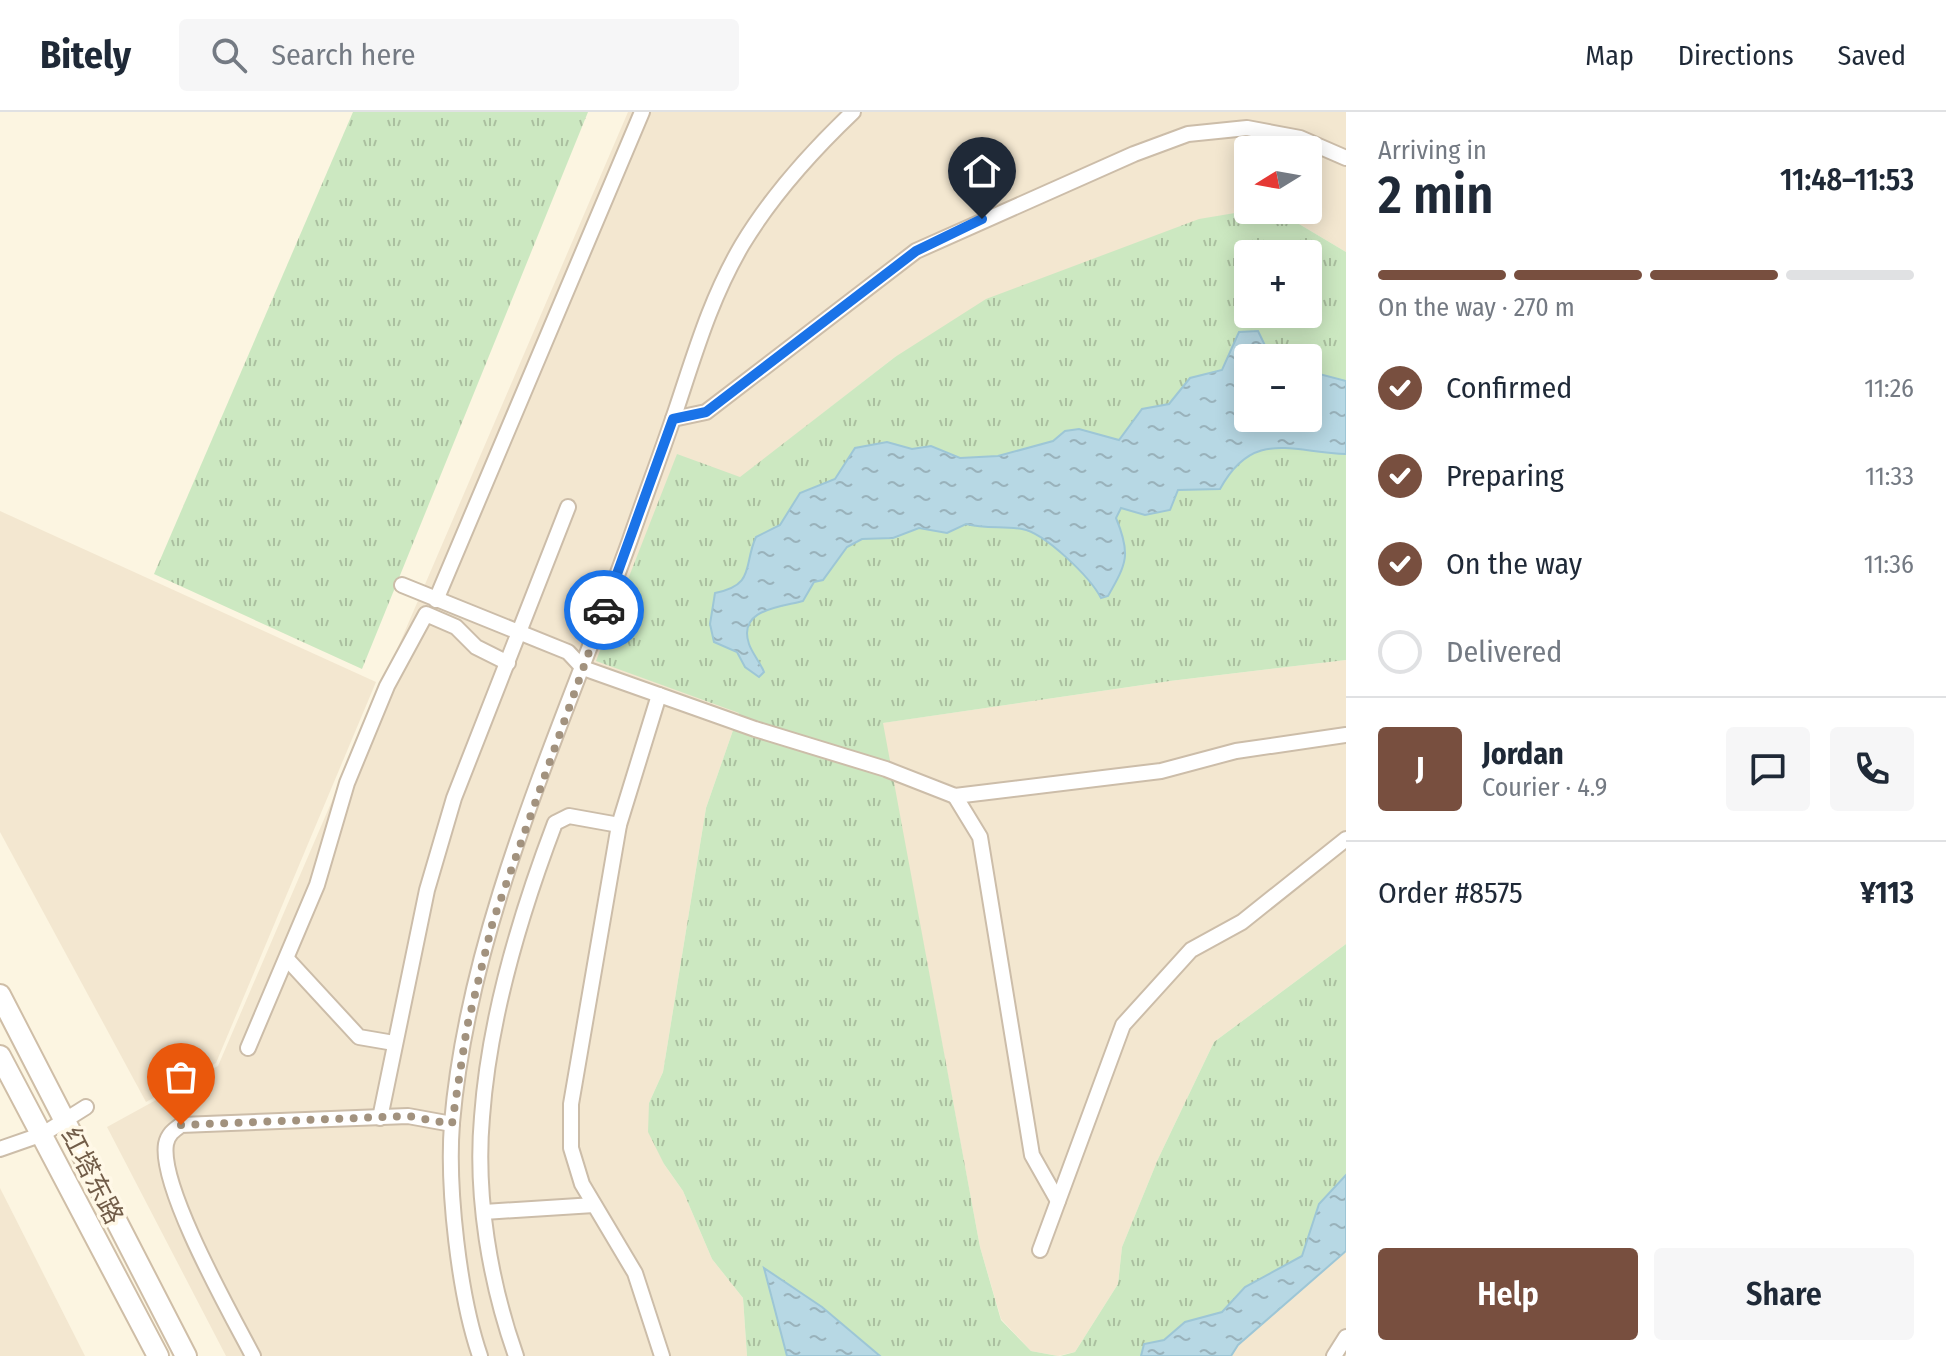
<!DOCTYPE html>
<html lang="en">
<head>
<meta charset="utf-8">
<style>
	body { margin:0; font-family:"Fira Sans Condensed","Noto Sans SC",sans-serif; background:#f6f6f7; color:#1f2937; height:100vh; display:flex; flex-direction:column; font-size:30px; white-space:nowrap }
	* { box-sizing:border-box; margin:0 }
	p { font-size:26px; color:#747a83 }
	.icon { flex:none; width:44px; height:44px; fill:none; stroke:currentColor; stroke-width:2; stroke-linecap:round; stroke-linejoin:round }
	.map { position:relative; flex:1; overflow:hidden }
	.drawer { display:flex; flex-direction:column; background:#fff; width:600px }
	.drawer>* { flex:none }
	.needle { width:52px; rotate:259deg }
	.buttons { position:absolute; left:1234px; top:24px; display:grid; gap:16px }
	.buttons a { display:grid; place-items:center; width:88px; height:88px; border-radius:8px; background:#fff; box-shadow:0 4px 20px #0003; font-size:40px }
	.pin { position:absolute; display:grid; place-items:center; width:68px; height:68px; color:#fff; margin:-82px -34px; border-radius:50% 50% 50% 0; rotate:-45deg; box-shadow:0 0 8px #0007 }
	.pin .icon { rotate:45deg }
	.courier { position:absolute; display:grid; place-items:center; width:80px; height:80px; margin:-40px; border:6px solid #1a73e8; border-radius:50%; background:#fff; color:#222; box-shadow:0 2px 10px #0007 }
	.summary em { font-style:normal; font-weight:600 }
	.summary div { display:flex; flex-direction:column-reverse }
	.summary { display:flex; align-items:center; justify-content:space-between; height:136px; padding:0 32px }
	h1 { font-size:52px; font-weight:600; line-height:60px }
	.bar { display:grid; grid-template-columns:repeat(4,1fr); gap:12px 8px; align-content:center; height:96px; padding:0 32px }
	.bar i { height:10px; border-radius:6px; background:#e0e1e3 }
	.bar .selected { background:#784f3f }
	.bar p { grid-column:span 4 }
	.line { display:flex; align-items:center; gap:20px; padding:0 32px; border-top:2px solid #e0e1e3 }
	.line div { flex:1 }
	.round { display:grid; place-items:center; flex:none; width:84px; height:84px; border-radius:8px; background:#f6f6f7 }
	ol { padding:0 32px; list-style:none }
	li { display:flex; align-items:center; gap:24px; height:88px }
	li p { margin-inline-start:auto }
	li .icon { padding:8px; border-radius:50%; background:#784f3f; color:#fff; stroke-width:4 }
	li:last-child { color:#747a83 }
	li i { width:44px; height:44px; border:4px solid #e0e1e3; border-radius:50% }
	.button { display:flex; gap:16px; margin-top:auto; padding:16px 32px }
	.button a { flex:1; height:92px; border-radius:8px; background:#784f3f; color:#fff; font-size:32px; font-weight:600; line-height:92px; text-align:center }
	.button a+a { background:#f6f6f7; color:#1f2937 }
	header { display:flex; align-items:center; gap:48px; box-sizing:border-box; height:112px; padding:0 40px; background:#fff; border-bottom:2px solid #e0e1e3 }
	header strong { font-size:38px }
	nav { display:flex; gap:44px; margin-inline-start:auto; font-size:28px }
	.search { width:560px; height:72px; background:#f6f6f7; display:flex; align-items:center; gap:20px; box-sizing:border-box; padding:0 28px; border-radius:8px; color:#747a83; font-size:30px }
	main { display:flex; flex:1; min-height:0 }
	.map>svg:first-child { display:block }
	.residential { fill:#f3e7d0; fill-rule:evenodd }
	.grass { fill:url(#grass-tufts); fill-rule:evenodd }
	.water { fill:url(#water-ripples); stroke:#9dc6d6; stroke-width:2 }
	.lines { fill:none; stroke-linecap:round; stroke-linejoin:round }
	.minor-casing { stroke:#ccbda9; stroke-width:18 }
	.secondary-casing { stroke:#cfbea7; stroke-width:24 }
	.minor { stroke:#fff; stroke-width:14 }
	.secondary { stroke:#fff; stroke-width:20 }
	.done { stroke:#a2927e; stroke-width:8; stroke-dasharray:0 14.4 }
	.route { stroke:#1a73e8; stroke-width:10 }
	.labels { text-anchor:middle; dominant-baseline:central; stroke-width:7; stroke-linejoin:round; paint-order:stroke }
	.street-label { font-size:26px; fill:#725d49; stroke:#fff8e7 }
</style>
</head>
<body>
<header>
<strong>Bitely</strong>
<div class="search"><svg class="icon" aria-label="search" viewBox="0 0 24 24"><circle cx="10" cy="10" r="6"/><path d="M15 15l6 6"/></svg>Search here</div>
<nav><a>Map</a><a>Directions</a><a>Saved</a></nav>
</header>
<main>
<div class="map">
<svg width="1346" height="1244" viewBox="0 0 1346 1244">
	<defs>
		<pattern id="grass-tufts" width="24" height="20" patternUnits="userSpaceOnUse" patternTransform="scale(2)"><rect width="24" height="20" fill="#cce8c1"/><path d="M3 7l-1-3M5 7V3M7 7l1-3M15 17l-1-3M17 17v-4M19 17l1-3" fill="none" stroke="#aabf9f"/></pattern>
		<pattern id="water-ripples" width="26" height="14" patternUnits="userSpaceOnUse" patternTransform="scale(2)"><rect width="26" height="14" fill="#b7d8e4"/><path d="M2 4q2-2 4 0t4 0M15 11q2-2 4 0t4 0" fill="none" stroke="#99b2bb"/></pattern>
	</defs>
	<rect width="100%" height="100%" fill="#fcf5e1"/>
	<!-- residential -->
	<g class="residential">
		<path d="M628,0H1346V140L1289,106L895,245L740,366L677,343L739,601L706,696L663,960L649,991L664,1052L683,1079L712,1147L743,1186L747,1244H226L107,1015L218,954ZM1248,38H1308V98H1248Z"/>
		<polygon points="0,399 376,570 216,951 146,990 0,720"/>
		<polygon points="1346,548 1346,832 1214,930 1158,1047 1122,1135 1118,1172 1075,1240 1058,1244 1031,1239 1001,1207 980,1135 882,611 1170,569"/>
		<polygon points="0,1076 85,1244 0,1244"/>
		<polygon points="1346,1139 1346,1244 1231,1244 1238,1233"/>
	</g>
	<!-- grass -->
	<g class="grass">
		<polygon points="353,0 588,0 362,557 154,462"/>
		<path d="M1247,99L1289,106L1346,140V548L1170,569L883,611L980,1135L1001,1208L1031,1239L1058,1244H747L743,1186L712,1147L683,1079L664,1052L648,1020L649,991L663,960L706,696L739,601L596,549L677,342L740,365L895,245L986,187L1199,107ZM1248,142H1308V202H1248ZM1248,246H1308V306H1248Z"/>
		<polygon points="1346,832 1346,1139 1238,1233 1231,1244 1060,1244 1075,1240 1118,1172 1122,1135 1158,1047 1214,930"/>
	</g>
	<!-- water -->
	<g class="water">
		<path d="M1258,219L1271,246H1248V306H1308V259L1346,269V342C1290,340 1253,317 1220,377L1178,378L1170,398L1145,403L1121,396L1116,406C1131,442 1127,451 1108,484L1101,486C1090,465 1045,421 1022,417C1003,414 985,417 966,412L947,421L919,416L893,426L862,427L847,435L823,468L814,470L803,489C781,495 737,497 749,532C752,541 760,550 764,560L759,565L745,555L737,540L714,530L710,512L715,481C756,473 743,453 756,425L780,413L800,381L835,367L855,336L887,330L912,337L931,334L960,346L998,344L1053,329L1065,319L1079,317L1119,328L1142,297L1169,292L1190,266L1222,258L1239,220Z"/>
		<polygon points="1346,1063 1346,1139 1238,1233 1231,1244 1141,1244 1144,1232 1164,1228 1185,1210 1222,1200 1245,1175 1302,1144 1319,1092"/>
		<polygon points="764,1156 822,1195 880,1244 787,1244"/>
	</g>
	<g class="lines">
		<defs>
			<g id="minor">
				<polyline points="673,307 706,300 916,139 1134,42 1188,22 1247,16 1300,26 1346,46"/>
				<polyline points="402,473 568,540 583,556 755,617 886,657 955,684 1161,659 1236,639 1346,623"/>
				<polyline points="436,488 642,0"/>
				<polyline points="659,583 619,713 571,992 571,1036 582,1072 635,1161 662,1244"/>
				<polyline points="955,684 980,725 1032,1043 1058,1089"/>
				<polyline points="288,848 359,925 394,931"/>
				<polyline points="248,936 317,773 347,671 387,574 426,502 456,515 476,535 508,551"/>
				<polyline points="380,1006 427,778 454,686 568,395"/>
				<polyline points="0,1037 43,1022 86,995"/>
				<polyline points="484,1100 594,1093"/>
				<polyline points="1040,1138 1123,913 1191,838 1242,810 1346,727"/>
				<path d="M253,1244C231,1202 159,1075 166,1032C168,1022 174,1018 181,1013L408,1004L452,1012"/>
				<path d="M480,1244C459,1183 447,1076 452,1011C469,812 563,614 630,428C645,384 662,340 677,295C696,238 711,186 742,133C772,83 811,40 853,0"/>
				<path d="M516,1244C490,1171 475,1083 482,1005C489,907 520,803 555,711L569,704L619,713"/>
				<polyline points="1334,1244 1346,1225"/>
			</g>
			<g id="secondary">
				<polyline points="0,883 186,1244"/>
				<polyline points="0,944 158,1244"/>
			</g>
		</defs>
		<!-- minor casing -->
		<use href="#minor" class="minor-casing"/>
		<!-- secondary casing -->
		<use href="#secondary" class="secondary-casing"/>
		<!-- minor -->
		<use href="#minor" class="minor"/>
		<!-- secondary -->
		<use href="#secondary" class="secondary"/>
	</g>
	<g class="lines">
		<!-- done -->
		<polyline class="done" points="181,1013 408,1004 452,1012 467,915 493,809 604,498"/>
		<!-- route -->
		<polyline class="route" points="604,498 673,307 706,300 916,139 982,107"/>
	</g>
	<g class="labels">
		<!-- street labels -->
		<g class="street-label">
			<text transform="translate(92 1064) rotate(63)">红塔东路</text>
		</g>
	</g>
</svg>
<div class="buttons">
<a><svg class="needle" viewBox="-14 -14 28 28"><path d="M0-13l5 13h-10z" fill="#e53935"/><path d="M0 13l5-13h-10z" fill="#747a83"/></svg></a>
<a>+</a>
<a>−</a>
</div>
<div class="pin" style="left:181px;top:1013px;background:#ea580c"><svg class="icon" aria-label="bag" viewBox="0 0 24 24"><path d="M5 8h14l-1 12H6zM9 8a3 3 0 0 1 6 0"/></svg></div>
<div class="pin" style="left:982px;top:107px;background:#1f2937"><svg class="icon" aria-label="home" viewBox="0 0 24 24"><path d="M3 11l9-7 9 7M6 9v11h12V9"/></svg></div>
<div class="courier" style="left:604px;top:498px"><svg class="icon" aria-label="car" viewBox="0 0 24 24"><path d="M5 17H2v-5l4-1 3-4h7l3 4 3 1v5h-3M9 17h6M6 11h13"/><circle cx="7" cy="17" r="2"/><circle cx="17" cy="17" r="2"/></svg></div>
</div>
<section class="drawer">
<div class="summary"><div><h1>2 min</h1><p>Arriving in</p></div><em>11:48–11:53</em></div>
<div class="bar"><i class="selected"></i><i class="selected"></i><i class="selected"></i><i></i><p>On the way · 270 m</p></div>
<ol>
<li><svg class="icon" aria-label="check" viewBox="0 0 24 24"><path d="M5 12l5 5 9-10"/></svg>Confirmed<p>11:26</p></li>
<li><svg class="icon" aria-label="check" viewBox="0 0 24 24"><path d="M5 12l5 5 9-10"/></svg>Preparing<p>11:33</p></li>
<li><svg class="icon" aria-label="check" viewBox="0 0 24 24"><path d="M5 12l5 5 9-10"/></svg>On the way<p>11:36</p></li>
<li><i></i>Delivered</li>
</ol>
<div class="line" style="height:144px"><b class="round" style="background:#784f3f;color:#fff">J</b><div><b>Jordan</b><p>Courier · 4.9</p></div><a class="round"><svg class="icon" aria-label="chat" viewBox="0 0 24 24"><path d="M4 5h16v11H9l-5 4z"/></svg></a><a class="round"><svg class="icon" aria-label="phone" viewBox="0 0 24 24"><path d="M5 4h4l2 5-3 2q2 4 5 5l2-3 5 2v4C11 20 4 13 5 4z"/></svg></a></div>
<div class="line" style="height:104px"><div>Order #8575</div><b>¥113</b></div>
<div class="button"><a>Help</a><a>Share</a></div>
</section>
</main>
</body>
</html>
